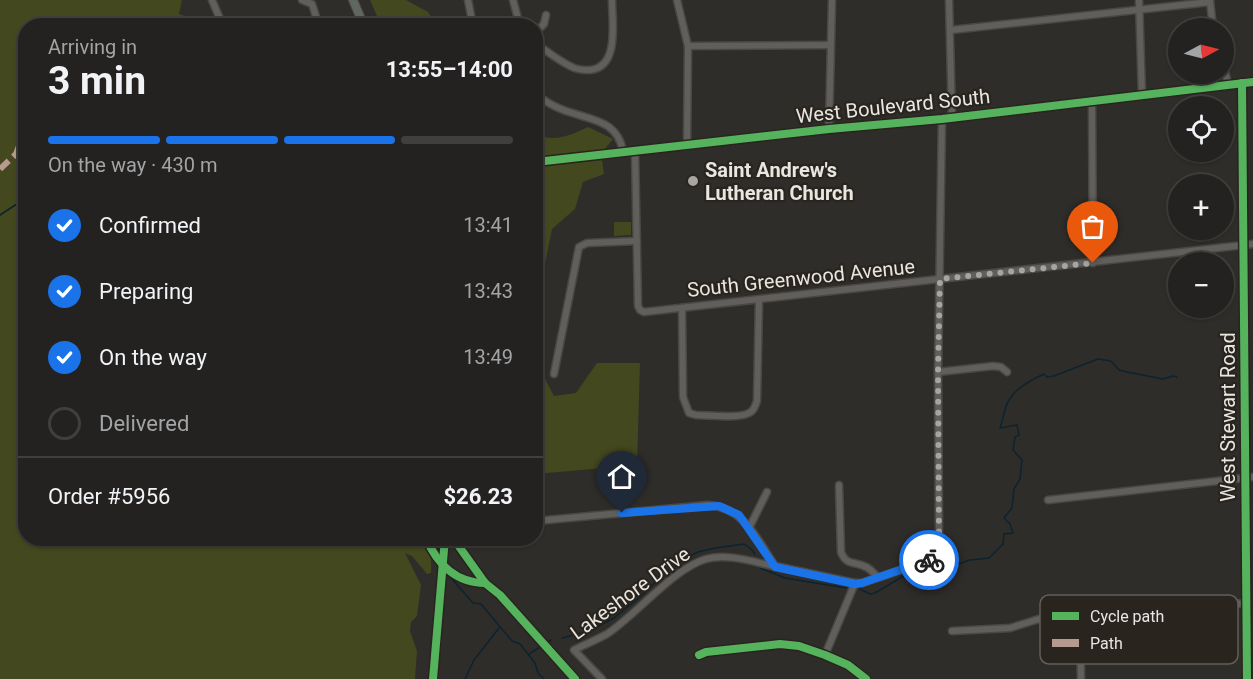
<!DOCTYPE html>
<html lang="en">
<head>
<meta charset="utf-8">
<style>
	body { margin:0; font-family:Roboto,sans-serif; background:#2b2a29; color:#f1f3f6; height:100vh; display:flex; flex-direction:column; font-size:22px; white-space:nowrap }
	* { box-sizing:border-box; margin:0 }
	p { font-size:20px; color:#a3a4a5 }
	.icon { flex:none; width:33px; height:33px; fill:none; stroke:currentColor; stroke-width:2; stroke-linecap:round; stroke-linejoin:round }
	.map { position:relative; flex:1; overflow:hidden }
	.details { position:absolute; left:18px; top:18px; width:525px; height:528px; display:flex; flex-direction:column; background:#232220; border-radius:24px; box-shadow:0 2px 4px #0004,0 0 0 2px #403f3e }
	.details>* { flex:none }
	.needle { width:39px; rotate:83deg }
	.fabs { position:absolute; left:1168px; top:18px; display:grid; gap:12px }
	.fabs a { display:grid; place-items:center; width:66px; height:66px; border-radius:50%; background:#232220; box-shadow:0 2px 4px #0004,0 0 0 2px #403f3e; font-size:30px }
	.pin { position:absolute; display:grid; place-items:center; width:51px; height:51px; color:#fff; margin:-62px -26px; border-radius:50% 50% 50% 0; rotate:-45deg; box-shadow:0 0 6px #0007 }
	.pin .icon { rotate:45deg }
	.courier { position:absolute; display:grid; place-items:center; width:60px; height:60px; margin:-30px; border:4px solid #1a73e8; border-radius:50%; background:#fff; color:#222; box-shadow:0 2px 8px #0007 }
	.summary em { font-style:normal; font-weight:700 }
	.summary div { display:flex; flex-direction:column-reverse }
	.summary { display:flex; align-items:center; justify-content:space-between; height:102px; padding:0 30px }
	h1 { font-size:39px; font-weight:700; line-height:45px }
	.bar { display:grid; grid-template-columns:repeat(4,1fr); gap:9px 6px; align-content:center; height:72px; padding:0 30px }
	.bar i { height:8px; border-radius:4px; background:#403f3e }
	.bar .selected { background:#1a73e8 }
	.bar p { grid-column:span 4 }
	.line { display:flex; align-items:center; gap:15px; padding:0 30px; border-top:2px solid #403f3e }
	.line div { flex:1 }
	ol { padding:0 30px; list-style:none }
	li { display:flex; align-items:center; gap:18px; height:66px }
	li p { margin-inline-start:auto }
	li .icon { padding:6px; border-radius:50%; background:#1a73e8; color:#fff; stroke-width:4 }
	li:last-child { color:#a3a4a5 }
	li i { width:33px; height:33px; border:3px solid #403f3e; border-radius:50% }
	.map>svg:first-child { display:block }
	.green { fill:#43481e }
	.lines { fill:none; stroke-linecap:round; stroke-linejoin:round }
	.stream { stroke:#0c2330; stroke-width:1.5 }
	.minor-casing { stroke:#4a4844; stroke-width:9 }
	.major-casing { stroke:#4a4844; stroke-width:10 }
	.minor { stroke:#615f5c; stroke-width:6 }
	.major { stroke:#606760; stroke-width:8 }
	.quiet { stroke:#b69a8f; stroke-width:6; stroke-dasharray:12 6; stroke-linecap:butt }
	.cycleway-casing { stroke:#29241e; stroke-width:11 }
	.cycleway { stroke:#56b35d; stroke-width:8 }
	.done { stroke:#a7a5a1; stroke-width:6; stroke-dasharray:0 10.8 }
	.route { stroke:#1a73e8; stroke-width:8 }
	.poi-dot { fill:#a7a5a1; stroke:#29241e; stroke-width:2 }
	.labels { text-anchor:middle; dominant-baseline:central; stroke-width:4.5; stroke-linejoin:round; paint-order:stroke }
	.street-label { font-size:20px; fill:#e8e6e1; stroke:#29241e }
	.poi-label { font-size:20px; font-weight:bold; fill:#e8e6e1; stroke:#29241e; text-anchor:start }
	.key { fill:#29241e; stroke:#625e58; stroke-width:1.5 }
	.key-label { font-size:16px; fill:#e8e6e1 }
</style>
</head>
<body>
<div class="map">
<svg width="1253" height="679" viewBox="0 0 1253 679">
	<rect width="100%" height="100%" fill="#2f2d2a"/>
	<!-- green -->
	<g class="green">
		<path d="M0,0H182L179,14L187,17L190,25H167L162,20L156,19L152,25H127C123,21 119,19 114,22L113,25L26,26L25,115L16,135V145L22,152L26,154V538L417,539C430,552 432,553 431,573L427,574L412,556L405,553L421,585L417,616L411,622L410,631L417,651L415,679H0Z"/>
		<polygon points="370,0 406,0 428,12 436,25 381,25"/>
		<path d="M588,127L613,139L605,149L536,157V134C554,143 571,135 588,127Z"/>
		<polygon points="602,160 604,174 583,182 575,209 552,229 536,308 536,167"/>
		<polygon points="614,222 631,222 631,235 614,236"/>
		<polygon points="536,362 554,396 576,393 597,363 640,363 637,465 536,474"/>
	</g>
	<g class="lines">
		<!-- stream -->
		<g class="stream">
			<polyline points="0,215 26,198"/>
			<polyline points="419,538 433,556"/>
			<polyline points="760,568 785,578 846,588"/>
			<polyline points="452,579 473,603 481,604 512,641 520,644 535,663 538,673 544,679"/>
			<path d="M860,589L870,594L875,593L902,577L918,574L921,569L935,565L958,564L970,560L989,558L1003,544L1004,534L1013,533L1010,524L1004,518L1012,508L1014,489L1020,479L1022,460L1013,450L1015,437L1019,435L1017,425L1000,428C1003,420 1004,408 1009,400C1015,389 1033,379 1044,374L1047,377L1054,376L1098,359L1111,361L1119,370L1127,372L1163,379L1173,376L1177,377"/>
			<polyline points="562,638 589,631 614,618 640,597 677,562 698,552 715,548 744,544 750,548 755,554"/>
			<polyline points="529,654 551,640"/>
			<polyline points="465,679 474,660 499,628"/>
		</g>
		<defs>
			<g id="minor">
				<polyline points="212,0 223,26"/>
				<polyline points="302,0 312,4 319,26"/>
				<polyline points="468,0 473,26"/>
				<polyline points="513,0 520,26"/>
				<polyline points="677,0 688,46 687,145"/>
				<polyline points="949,0 952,118"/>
				<polyline points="1139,0 1142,95"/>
				<polyline points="1210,1 1213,28"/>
				<polyline points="951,30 1210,2"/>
				<polyline points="536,32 544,24 546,15"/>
				<path d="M536,44C547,51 559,61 572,67C577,70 584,70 590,70C620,67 612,21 612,0"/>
				<polyline points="688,46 830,45"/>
				<polyline points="1224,67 1228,84"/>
				<polyline points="1242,83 1247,679"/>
				<path d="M536,94C543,100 551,105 561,109C587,120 618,118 623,152"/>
				<polyline points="1092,101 1093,263"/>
				<polyline points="829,129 832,0"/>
				<polyline points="635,151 638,306 640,310 644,312 1253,244"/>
				<path d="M682,308L683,397L689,413L696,415C709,415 739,419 749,413C754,411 755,406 757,401L759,300"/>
				<polyline points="938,372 993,366 1001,367 1007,372"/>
				<polyline points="554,374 579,247 587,243 637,241"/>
				<path d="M839,485L841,552C846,566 855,561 866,567C871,569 874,574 878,577"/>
				<polyline points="1048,500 1253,477"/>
				<path d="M536,521L708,505C744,507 757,539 775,566L855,583H862L927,561L936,555L939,537L938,372L942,119"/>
				<polyline points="749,528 767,492"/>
				<polyline points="1080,617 1081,679"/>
				<polyline points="952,631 1010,628 1042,618 1080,617 1246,603"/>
				<polyline points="699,655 706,652 780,644 799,646 825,655 848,665 866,679"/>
				<polyline points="825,655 855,583"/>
				<path d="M602,679L574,650C584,645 596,640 607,634C636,615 674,568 706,559C728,553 753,562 774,566"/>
			</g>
			<g id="major">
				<polyline points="353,0 364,26"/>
				<polyline points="536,162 829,129 942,119 1253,82"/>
				<polyline points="433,679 445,538"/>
			</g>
		</defs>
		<!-- minor casing -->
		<use href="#minor" class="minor-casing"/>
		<!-- major casing -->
		<use href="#major" class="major-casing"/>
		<!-- minor -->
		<use href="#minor" class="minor"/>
		<!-- major -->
		<use href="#major" class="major"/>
		<!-- quiet -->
		<polyline class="quiet" points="0,169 16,154 19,146 26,136"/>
		<defs>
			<g id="cycleway">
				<polyline points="1242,83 1247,679"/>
				<polyline points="536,162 829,129 942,119 1253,82"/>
				<path d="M426,538C437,564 456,583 485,583"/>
				<polyline points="453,538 485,583 500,595 575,679"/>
				<polyline points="699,655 706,652 780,644 799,646 825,655 848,665 866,679"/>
				<polyline points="433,679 445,538"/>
			</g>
		</defs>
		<!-- cycleway casing -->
		<use href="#cycleway" class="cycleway-casing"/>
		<!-- cycleway -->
		<use href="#cycleway" class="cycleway"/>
	</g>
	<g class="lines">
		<!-- done -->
		<polyline class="done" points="929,560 936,555 939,537 938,372 940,279 1093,263"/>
		<!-- route -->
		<polyline class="route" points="622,513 719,506 739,515 775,567 855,584 862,583 929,560"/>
	</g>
	<!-- markers -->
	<circle class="poi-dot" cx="693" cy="181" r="6"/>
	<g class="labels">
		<!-- street labels -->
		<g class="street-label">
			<text transform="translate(893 106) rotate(-6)">West Boulevard South</text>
			<text transform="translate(801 278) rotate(-6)">South Greenwood Avenue</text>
			<text transform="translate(1228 417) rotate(-90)">West Stewart Road</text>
			<text transform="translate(630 593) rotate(-36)">Lakeshore Drive</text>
		</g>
		<!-- poi labels -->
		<g class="poi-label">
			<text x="705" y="170">Saint Andrew's<tspan x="705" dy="23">Lutheran Church</tspan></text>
		</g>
	</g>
	<!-- legend -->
	<rect x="1040" y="595" width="198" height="69" rx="9" class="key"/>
	<rect x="1052" y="612" width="27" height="8" fill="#56b35d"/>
	<rect x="1052" y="639" width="27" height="8" fill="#b69a8f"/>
	<g class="key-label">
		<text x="1090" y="622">Cycle path</text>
		<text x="1090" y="649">Path</text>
	</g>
</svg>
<div class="fabs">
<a><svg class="needle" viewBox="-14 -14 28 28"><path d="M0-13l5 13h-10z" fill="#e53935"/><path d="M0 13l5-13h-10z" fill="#a3a4a5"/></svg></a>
<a><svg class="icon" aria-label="locate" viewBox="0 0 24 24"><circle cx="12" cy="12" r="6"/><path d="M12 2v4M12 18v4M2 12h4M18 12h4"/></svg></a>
<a>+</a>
<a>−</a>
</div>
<div class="pin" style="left:1093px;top:263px;background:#ea580c"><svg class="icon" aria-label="bag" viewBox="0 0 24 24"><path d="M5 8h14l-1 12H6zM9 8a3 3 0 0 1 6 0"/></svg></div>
<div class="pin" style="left:622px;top:513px;background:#1f2937"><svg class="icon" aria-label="home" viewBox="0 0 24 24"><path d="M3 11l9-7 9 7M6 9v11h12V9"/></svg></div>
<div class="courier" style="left:929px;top:560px"><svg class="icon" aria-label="bike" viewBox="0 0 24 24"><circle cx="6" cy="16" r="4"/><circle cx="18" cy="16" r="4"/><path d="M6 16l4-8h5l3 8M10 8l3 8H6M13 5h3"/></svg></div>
<section class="details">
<div class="summary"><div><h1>3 min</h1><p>Arriving in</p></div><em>13:55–14:00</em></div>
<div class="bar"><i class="selected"></i><i class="selected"></i><i class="selected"></i><i></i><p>On the way · 430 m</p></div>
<ol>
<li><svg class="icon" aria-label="check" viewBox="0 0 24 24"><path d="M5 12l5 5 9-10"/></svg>Confirmed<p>13:41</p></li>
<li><svg class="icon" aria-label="check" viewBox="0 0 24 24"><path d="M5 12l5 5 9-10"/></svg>Preparing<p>13:43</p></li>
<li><svg class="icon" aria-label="check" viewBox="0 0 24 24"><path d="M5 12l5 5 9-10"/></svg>On the way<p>13:49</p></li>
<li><i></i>Delivered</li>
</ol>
<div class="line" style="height:78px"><div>Order #5956</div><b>$26.23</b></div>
</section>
</div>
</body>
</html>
